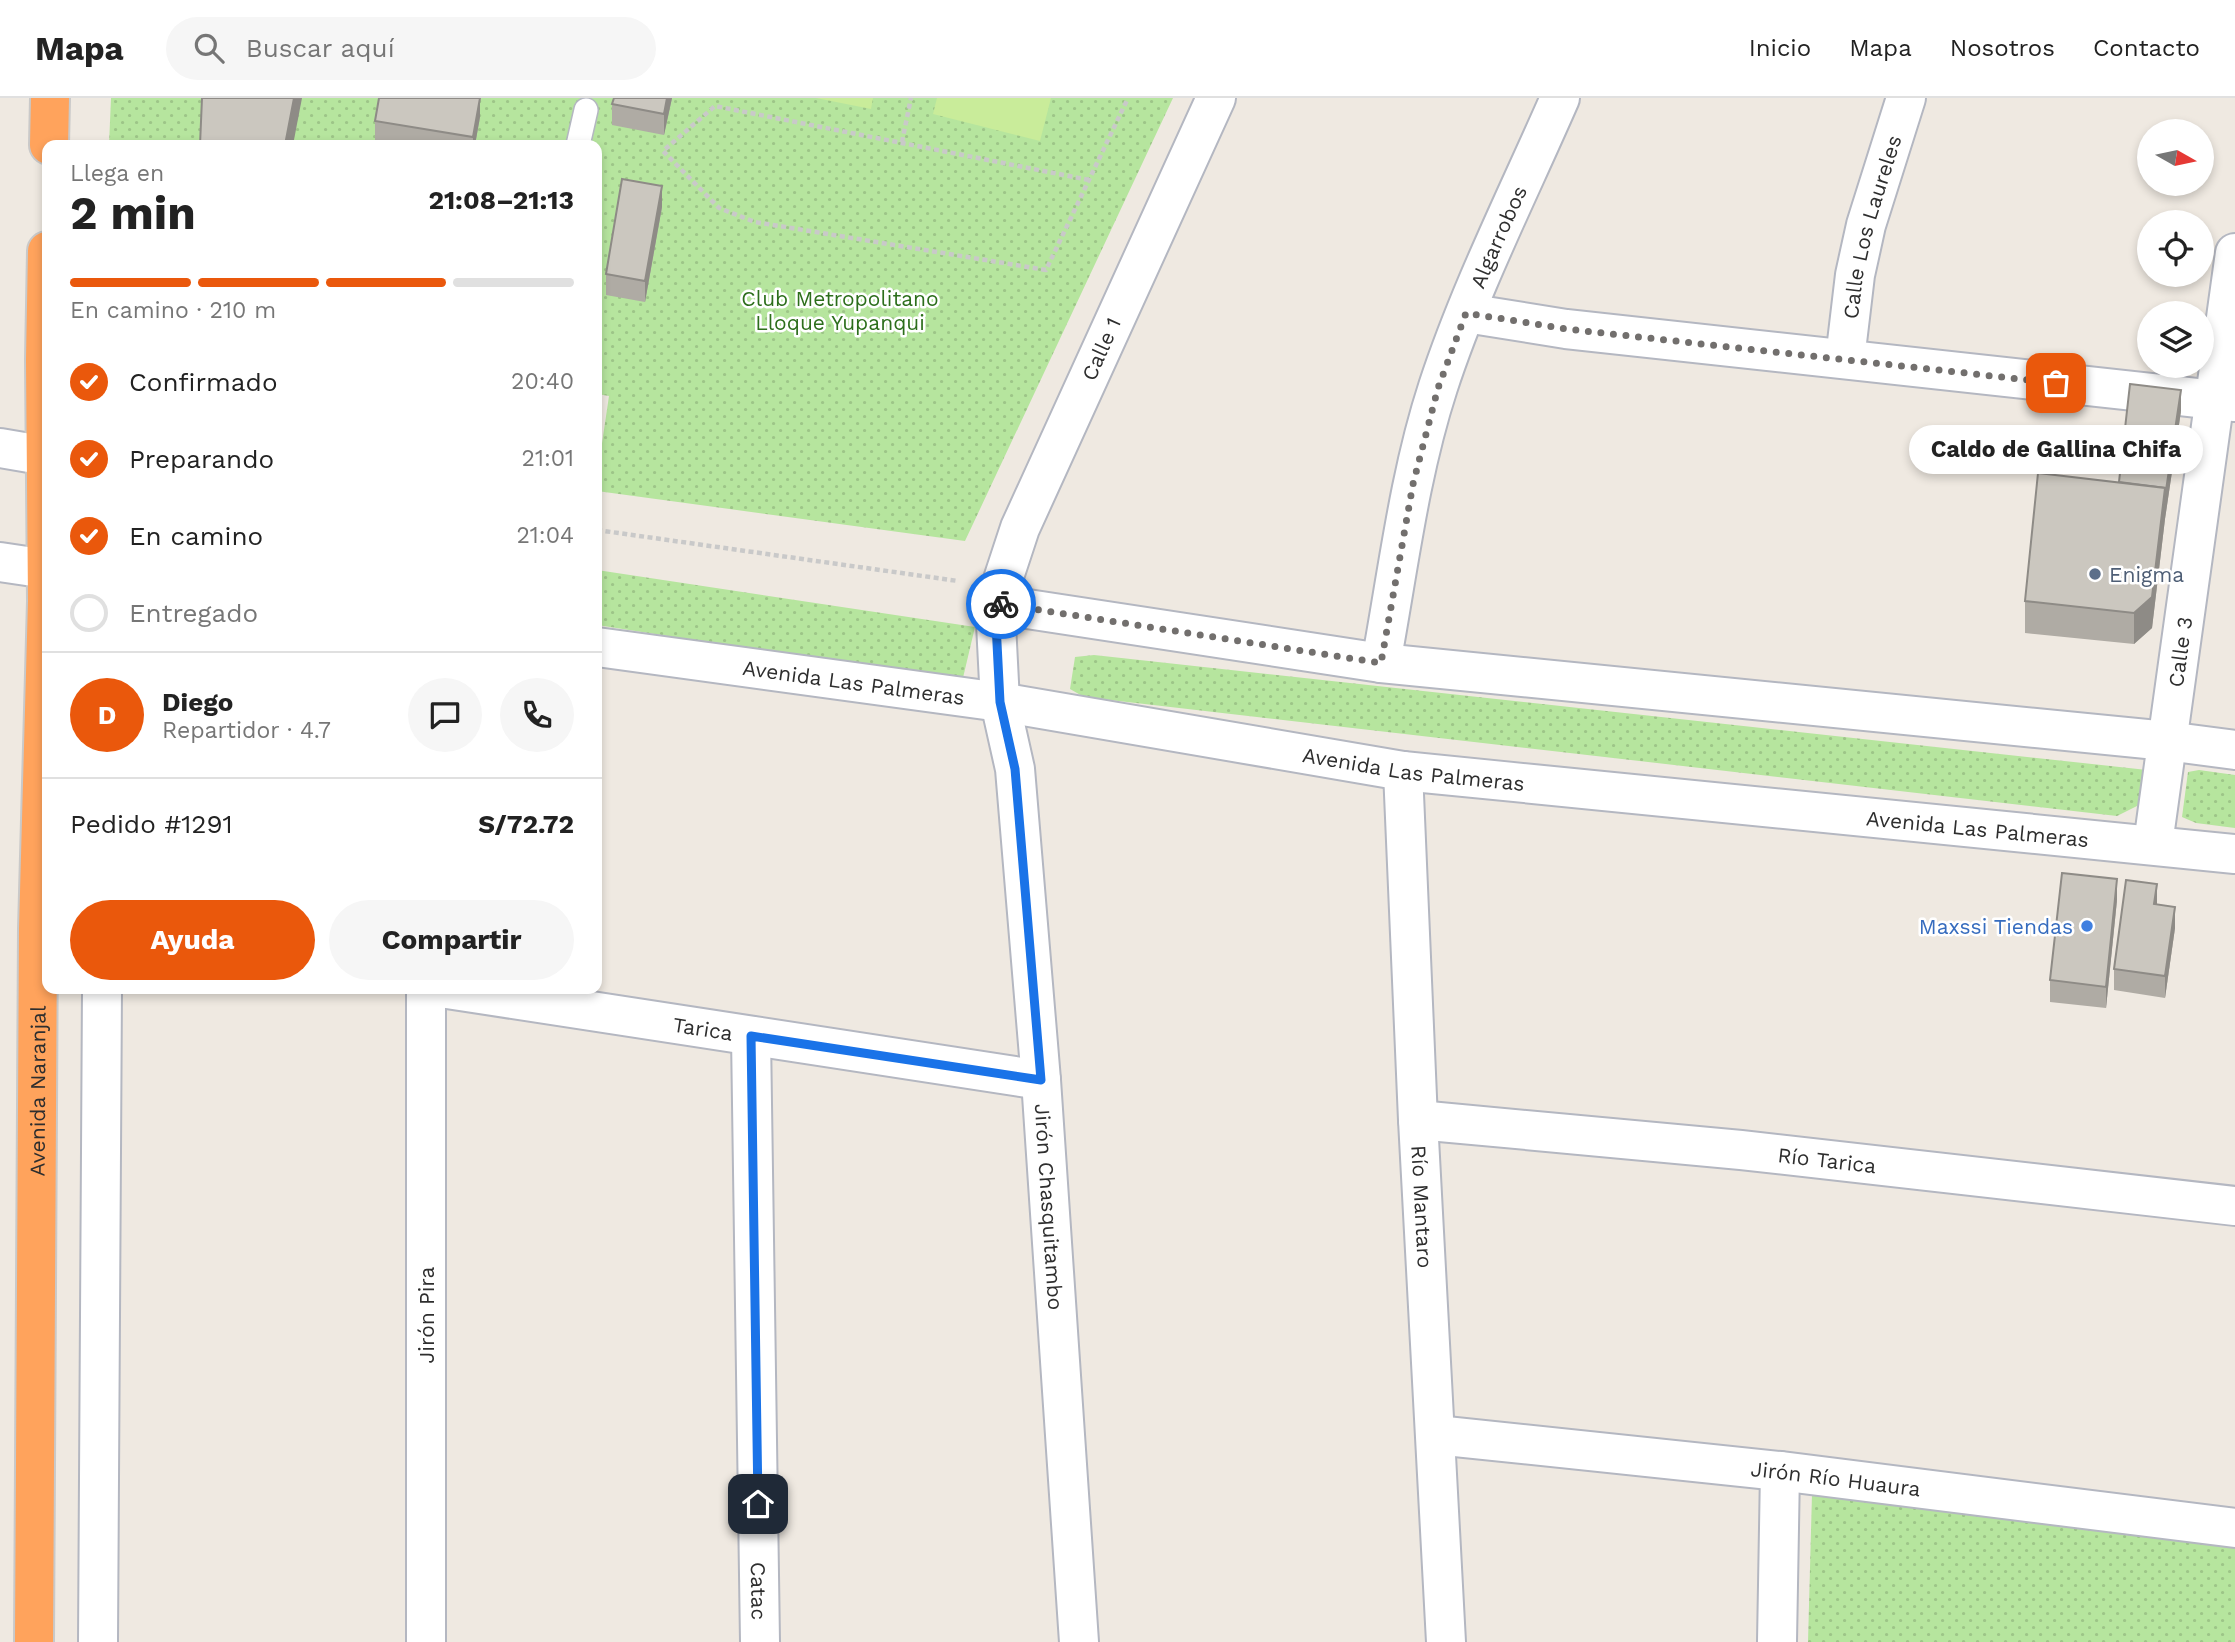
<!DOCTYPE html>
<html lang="es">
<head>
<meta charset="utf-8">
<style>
	body { margin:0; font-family:"Work Sans",sans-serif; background:#f6f6f6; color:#222; height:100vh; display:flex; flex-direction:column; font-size:26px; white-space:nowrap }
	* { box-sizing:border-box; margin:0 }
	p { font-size:23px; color:#767676 }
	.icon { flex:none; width:38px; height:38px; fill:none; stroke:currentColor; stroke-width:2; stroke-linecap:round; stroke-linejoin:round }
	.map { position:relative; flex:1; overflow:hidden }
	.details { position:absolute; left:42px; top:42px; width:560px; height:854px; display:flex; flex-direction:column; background:#fff; border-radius:14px; box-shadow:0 4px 10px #0003 }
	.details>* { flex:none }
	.needle { width:46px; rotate:99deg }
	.controls { position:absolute; left:2137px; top:21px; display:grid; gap:14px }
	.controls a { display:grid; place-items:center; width:77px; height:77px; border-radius:50%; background:#fff; box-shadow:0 4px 10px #0003; font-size:35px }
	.pin { position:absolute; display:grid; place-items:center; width:60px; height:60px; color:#fff; margin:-30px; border-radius:14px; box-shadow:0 4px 10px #0006 }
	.courier { position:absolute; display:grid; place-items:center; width:70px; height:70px; margin:-35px; border:5px solid #1a73e8; border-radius:50%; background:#fff; color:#222; box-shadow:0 2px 9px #0007 }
	.bubble { position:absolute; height:49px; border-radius:24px; background:#fff; box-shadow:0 4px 10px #0003; font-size:23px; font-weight:700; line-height:49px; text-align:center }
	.headline em { font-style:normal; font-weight:700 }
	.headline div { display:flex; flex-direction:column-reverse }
	.headline { display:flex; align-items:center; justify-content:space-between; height:119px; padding:0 28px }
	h1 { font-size:46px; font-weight:700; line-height:52px }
	.bar { display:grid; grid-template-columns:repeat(4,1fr); gap:10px 7px; align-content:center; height:84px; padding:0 28px }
	.bar i { height:9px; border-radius:5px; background:#e0e0e0 }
	.bar .active { background:#ea580c }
	.bar p { grid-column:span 4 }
	.line { display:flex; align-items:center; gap:18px; padding:0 28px; border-top:2px solid #e0e0e0 }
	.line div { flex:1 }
	.round { display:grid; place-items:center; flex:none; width:74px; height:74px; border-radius:37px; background:#f6f6f6 }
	ol { padding:0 28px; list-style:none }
	li { display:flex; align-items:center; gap:21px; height:77px }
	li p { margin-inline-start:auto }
	li .icon { padding:7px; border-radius:50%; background:#ea580c; color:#fff; stroke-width:4 }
	li:last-child { color:#767676 }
	li i { width:38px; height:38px; border:4px solid #e0e0e0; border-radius:50% }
	.action { display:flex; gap:14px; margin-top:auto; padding:14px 28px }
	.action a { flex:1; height:80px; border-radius:42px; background:#ea580c; color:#fff; font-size:28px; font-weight:700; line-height:80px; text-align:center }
	.action a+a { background:#f6f6f6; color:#222 }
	header { display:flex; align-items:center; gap:42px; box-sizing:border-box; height:98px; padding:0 35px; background:#fff; border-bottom:2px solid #e0e0e0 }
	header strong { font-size:33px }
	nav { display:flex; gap:38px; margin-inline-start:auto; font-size:24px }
	.search { width:490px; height:63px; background:#f6f6f6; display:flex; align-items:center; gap:18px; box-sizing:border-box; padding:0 24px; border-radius:38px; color:#767676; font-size:26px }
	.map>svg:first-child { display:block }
	.grass { fill:url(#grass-dots) }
	.pitch { fill:#c9ec9a }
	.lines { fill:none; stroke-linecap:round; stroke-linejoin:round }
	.lane-casing { stroke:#b4b7c1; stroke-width:26 }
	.street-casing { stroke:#b4b7c1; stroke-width:42 }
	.secondary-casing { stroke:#b4b7c1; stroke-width:42 }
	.highway-casing { stroke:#c9c9c9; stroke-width:42 }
	.path { stroke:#c9c9c9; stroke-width:4.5; stroke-dasharray:5 3.5; stroke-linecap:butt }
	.lane { stroke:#fff; stroke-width:23 }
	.street { stroke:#fff; stroke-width:38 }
	.secondary { stroke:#fff; stroke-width:38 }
	.highway { stroke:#ffa35c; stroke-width:38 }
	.wall { fill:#afaba4 }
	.shaded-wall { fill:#8e8b86 }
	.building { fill:#cbc7bf; stroke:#8e8b86; stroke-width:2 }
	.done { stroke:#726f6d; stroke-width:7; stroke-dasharray:0 12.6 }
	.route { stroke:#1a73e8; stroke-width:9 }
	.service-dot { fill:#5c6f8a; stroke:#fff; stroke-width:2.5 }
	.shop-dot { fill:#3f7fe0; stroke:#fff; stroke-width:2.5 }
	.labels { text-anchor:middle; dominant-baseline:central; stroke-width:5; stroke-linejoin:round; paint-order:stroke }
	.street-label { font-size:21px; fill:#2e2e2e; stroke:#fff }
	.park-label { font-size:21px; fill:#2c6e1b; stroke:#fff }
	.service-label { font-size:21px; fill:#4e5e75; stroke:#fff; text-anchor:start }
	.shop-label { font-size:21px; fill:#366cbe; stroke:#fff; text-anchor:end }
</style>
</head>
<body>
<header>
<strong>Mapa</strong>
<div class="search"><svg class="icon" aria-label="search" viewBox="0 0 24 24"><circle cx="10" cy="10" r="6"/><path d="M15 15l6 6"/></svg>Buscar aquí</div>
<nav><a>Inicio</a><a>Mapa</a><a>Nosotros</a><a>Contacto</a></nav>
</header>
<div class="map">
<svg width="2235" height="1544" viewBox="0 0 2235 1544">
	<defs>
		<pattern id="grass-dots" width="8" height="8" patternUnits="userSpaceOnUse" patternTransform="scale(1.75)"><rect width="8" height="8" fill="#b6e59e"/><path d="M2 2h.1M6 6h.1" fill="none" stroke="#9dc588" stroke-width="1.8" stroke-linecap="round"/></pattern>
	</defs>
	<rect width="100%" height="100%" fill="#efe9e1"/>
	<!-- grass -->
	<g class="grass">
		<polygon points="111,0 1173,0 965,443 597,393 597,379 609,298 597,296 597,47 109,47"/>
		<polygon points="597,472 975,529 962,584 597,527"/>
		<polygon points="1094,557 2147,672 2145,704 2117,718 1084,599 1070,591 1075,559"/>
		<polygon points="2199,672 2235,677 2235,730 2196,725 2182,719 2188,674"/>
		<polygon points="1812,1396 2235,1447 2235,1544 1808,1544"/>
	</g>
	<!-- pitch -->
	<g class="pitch">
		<polygon points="816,0 873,0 871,11"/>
		<polygon points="937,0 1051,0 1040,43 933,16"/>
	</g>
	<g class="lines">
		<defs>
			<polyline id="lane" points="578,47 586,12"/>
			<g id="street">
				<polyline points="1466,215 1566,231 2235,304"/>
				<path id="s1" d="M1845,261L1855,177L1866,127L1906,0"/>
				<path id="s2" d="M995,506L1000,604L1015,671L1041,982L1079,1544"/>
				<path id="s3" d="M1381,565C1398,473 1409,378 1438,289C1470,191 1519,94 1560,0"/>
				<path id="s4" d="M1403,673L1418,1022L1446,1544"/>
				<path id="s5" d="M2153,746L2235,155"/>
				<polyline points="426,891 426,1544"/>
				<path id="s6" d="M447,891L1041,982"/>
				<path id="s7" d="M751,938L760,1544"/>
				<path id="s8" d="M1418,1022L1741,1052L2235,1108"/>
				<path id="s9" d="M1436,1337L1780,1373L2235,1430"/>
				<polyline points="1777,1544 1780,1373"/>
			</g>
			<g id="secondary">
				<polyline points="1216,0 1020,430 995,506 1381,565 2167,643 2235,652"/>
				<polyline points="0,350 47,358"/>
				<polyline points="0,464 47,471"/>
				<path id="s10" d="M597,549L1000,604L1403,673L2235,756"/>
				<polyline points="98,1544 102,891"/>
			</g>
			<g id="highway">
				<polyline points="49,47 50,0"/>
				<path id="s11" d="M34,1544L38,831L47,503L45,262L47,153"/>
			</g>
		</defs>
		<!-- lane casing -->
		<use href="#lane" class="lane-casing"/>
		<!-- street casing -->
		<use href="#street" class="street-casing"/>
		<!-- secondary casing -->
		<use href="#secondary" class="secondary-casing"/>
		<!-- highway casing -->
		<use href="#highway" class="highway-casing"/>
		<!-- path -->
		<g class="path">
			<polyline points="902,44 911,0"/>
			<polyline points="1089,82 715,8 663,53 719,110 755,124 1046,172 1128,0"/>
			<polyline points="597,432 958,483"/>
		</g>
		<!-- lane -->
		<use href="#lane" class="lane"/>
		<!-- street -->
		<use href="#street" class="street"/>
		<!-- secondary -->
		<use href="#secondary" class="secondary"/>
		<!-- highway -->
		<use href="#highway" class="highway"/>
	</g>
	<!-- wall -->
	<g class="wall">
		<polygon points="614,0 672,0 664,37 612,27 612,6"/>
		<polygon points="480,19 475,47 393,47 375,44 375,23"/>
		<polygon points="662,109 645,204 606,197 606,176"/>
		<polygon points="2181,313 2165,421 2152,530 2134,546 2025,535 2025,503 2119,384"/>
		<polygon points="2117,802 2106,910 2050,904 2050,882"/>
		<polygon points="2157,806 2175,830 2165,900 2114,892 2114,871"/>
	</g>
	<!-- shaded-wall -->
	<g class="shaded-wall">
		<polygon points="294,0 302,0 293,47 285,47"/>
		<polygon points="480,0 480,19 475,47 473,47 473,39"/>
		<polygon points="667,0 672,0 664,37 664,16"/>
		<polygon points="662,88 662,109 645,204 645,183"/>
		<polygon points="2181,292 2181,313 2165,421 2152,530 2134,546 2134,515 2165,390"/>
		<polygon points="2117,781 2117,802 2106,910 2106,889"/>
		<polygon points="2157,786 2157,808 2154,806"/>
		<polygon points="2175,809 2175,830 2165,900 2165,878"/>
	</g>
	<!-- building -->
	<g class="building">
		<polygon points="202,0 294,0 285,47 200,47"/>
		<polygon points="379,0 480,0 473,39 375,23"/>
		<polygon points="614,0 667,0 664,16 612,6"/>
		<polygon points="622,81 662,88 645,183 606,176"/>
		<polygon points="2130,286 2181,292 2165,399 2165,390 2119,384"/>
		<polygon points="2038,375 2165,390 2152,499 2134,515 2025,503"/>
		<polygon points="2062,775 2117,781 2106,889 2050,882"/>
		<polygon points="2126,782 2157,786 2154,806 2175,809 2165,878 2114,871"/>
	</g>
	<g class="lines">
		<!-- done -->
		<polyline class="done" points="1001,506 1381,565 1413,386 1438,290 1466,215 1566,231 2056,285"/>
		<!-- route -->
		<polyline class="route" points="758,1406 751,938 1041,982 1015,671 1000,604 995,506 1001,506"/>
	</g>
	<!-- markers -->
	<circle class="service-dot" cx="2095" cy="476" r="7"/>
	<circle class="shop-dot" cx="2087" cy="828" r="7"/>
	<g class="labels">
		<!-- street labels -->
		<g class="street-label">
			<text stroke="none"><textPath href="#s1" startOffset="135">Calle Los Laureles</textPath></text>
			<text stroke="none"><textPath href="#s3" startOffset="444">Algarrobos</textPath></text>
			<text transform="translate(1101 251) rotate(-66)">Calle 1</text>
			<text stroke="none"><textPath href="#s5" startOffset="194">Calle 3</textPath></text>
			<text stroke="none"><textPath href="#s10" startOffset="259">Avenida Las Palmeras</textPath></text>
			<text stroke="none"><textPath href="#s10" startOffset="826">Avenida Las Palmeras</textPath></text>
			<text stroke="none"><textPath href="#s10" startOffset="1393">Avenida Las Palmeras</textPath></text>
			<text stroke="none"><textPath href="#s6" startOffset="259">Tarica</textPath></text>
			<text stroke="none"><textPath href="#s11" startOffset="551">Avenida Naranjal</textPath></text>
			<text stroke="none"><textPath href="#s8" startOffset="411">Río Tarica</textPath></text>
			<text stroke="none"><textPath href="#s2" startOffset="606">Jirón Chasquitambo</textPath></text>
			<text stroke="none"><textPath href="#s4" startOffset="436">Río Mantaro</textPath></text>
			<text transform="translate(426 1217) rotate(-90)">Jirón Pira</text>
			<text stroke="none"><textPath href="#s9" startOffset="402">Jirón Río Huaura</textPath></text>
			<text stroke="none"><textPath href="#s7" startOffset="555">Catac</textPath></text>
		</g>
		<!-- park labels -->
		<g class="park-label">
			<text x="840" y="200">Club Metropolitano<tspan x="840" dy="24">Lloque Yupanqui</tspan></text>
		</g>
		<!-- service labels -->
		<g class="service-label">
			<text x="2109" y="476">Enigma</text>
		</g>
		<!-- shop labels -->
		<g class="shop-label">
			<text x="2073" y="828">Maxssi Tiendas</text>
		</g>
	</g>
</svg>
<div class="controls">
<a><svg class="needle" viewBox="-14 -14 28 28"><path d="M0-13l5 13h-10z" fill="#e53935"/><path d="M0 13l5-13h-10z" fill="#767676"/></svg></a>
<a><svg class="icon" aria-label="locate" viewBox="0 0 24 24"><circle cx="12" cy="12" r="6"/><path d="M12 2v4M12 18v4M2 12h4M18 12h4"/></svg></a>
<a><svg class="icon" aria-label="layers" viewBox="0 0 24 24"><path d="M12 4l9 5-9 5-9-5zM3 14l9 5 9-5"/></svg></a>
</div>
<div class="pin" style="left:2056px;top:285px;background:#ea580c"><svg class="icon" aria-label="bag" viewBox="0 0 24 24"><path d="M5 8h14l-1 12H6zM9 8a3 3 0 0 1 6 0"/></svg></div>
<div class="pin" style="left:758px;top:1406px;background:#1f2937"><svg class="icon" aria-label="home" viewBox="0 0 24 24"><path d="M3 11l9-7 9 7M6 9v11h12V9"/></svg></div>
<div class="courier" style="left:1001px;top:506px"><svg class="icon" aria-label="bike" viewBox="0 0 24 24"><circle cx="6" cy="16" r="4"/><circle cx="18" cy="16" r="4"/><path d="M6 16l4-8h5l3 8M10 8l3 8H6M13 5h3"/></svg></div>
<div class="bubble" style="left:1909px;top:327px;width:294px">Caldo de Gallina Chifa</div>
<section class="details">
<div class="headline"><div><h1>2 min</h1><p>Llega en</p></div><em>21:08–21:13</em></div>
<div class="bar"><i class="active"></i><i class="active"></i><i class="active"></i><i></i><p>En camino · 210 m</p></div>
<ol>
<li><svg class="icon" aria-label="check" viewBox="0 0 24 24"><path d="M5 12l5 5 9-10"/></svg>Confirmado<p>20:40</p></li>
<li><svg class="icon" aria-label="check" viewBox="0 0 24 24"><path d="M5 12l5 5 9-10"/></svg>Preparando<p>21:01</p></li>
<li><svg class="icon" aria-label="check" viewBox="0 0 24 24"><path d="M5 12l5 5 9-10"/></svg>En camino<p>21:04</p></li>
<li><i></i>Entregado</li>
</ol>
<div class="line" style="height:126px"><b class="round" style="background:#ea580c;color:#fff">D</b><div><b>Diego</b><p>Repartidor · 4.7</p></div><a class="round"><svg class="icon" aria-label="chat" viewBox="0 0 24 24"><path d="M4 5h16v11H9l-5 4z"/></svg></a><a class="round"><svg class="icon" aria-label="phone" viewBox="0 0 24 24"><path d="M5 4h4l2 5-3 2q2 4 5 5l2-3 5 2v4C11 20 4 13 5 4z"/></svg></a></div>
<div class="line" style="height:91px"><div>Pedido #1291</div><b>S/72.72</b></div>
<div class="action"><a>Ayuda</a><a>Compartir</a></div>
</section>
</div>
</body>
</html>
